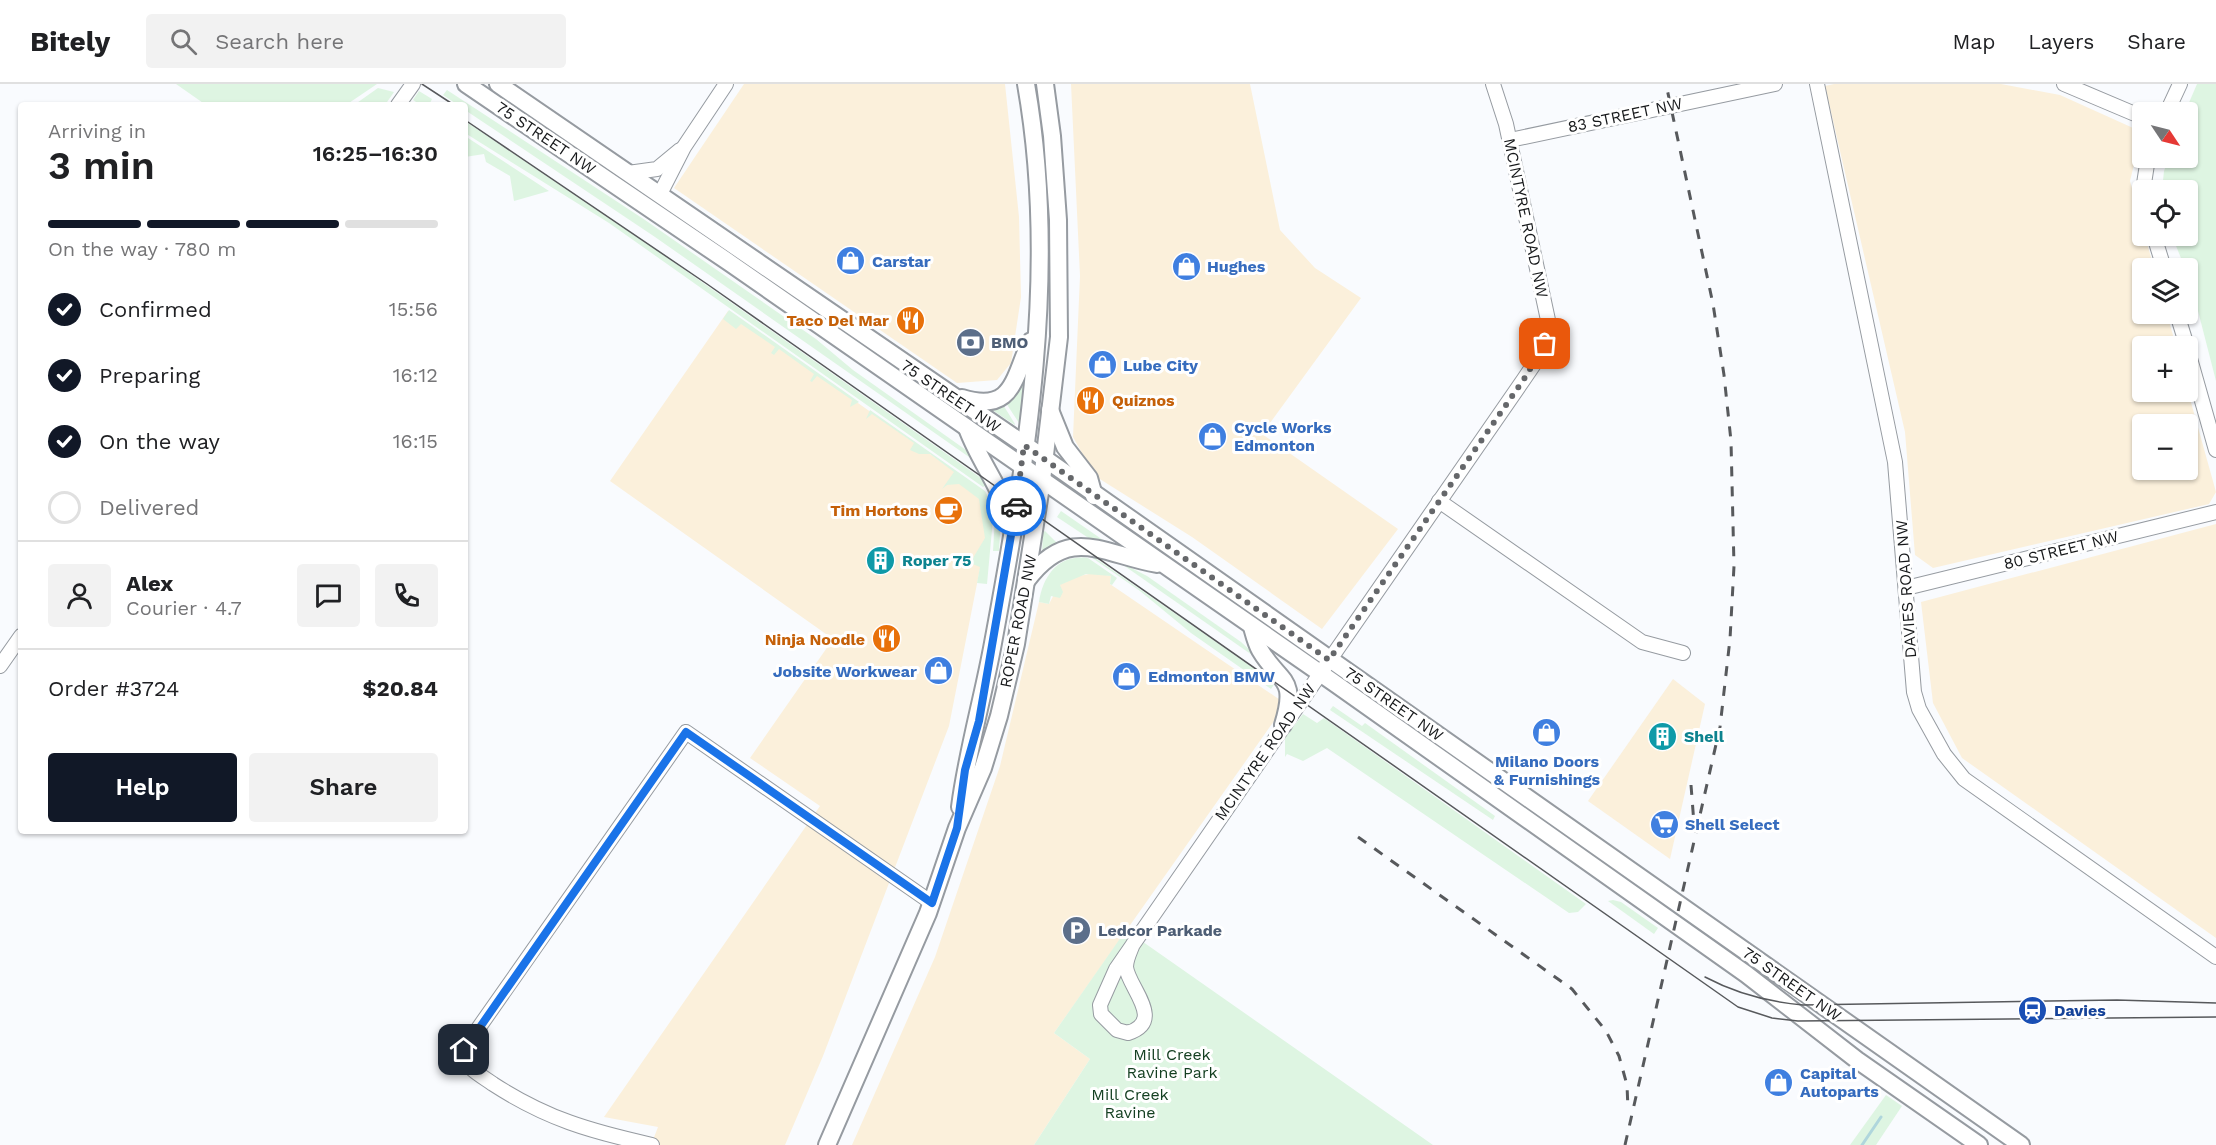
<!DOCTYPE html>
<html lang="en">
<head>
<meta charset="utf-8">
<style>
	body { margin:0; font-family:"Work Sans",sans-serif; background:#f2f2f2; color:#202124; height:100vh; display:flex; flex-direction:column; font-size:22px; white-space:nowrap }
	* { box-sizing:border-box; margin:0 }
	p { font-size:20px; color:#757577 }
	.icon { flex:none; width:33px; height:33px; fill:none; stroke:currentColor; stroke-width:2; stroke-linecap:round; stroke-linejoin:round }
	.map { position:relative; flex:1; overflow:hidden }
	.drawer { position:absolute; left:18px; top:18px; width:450px; height:732px; display:flex; flex-direction:column; background:#fff; border-radius:6px; box-shadow:0 2px 4px #0004 }
	.drawer>* { flex:none }
	.needle { width:39px; rotate:125deg }
	.controls { position:absolute; left:2132px; top:18px; display:grid; gap:12px }
	.controls a { display:grid; place-items:center; width:66px; height:66px; border-radius:6px; background:#fff; box-shadow:0 2px 4px #0004; font-size:30px }
	.pin { position:absolute; display:grid; place-items:center; width:51px; height:51px; color:#fff; margin:-26px; border-radius:12px; box-shadow:0 3px 9px #0006 }
	.courier { position:absolute; display:grid; place-items:center; width:60px; height:60px; margin:-30px; border:4px solid #1a73e8; border-radius:50%; background:#fff; color:#222; box-shadow:0 2px 8px #0007 }
	.headline em { font-style:normal; font-weight:600 }
	.headline div { display:flex; flex-direction:column-reverse }
	.headline { display:flex; align-items:center; justify-content:space-between; height:102px; padding:0 30px }
	h1 { font-size:39px; font-weight:600; line-height:45px }
	.bar { display:grid; grid-template-columns:repeat(4,1fr); gap:9px 6px; align-content:center; height:72px; padding:0 30px }
	.bar i { height:8px; border-radius:4px; background:#e0e0e0 }
	.bar .on { background:#111827 }
	.bar p { grid-column:span 4 }
	.line { display:flex; align-items:center; gap:15px; padding:0 30px; border-top:2px solid #e0e0e0 }
	.line div { flex:1 }
	.round { display:grid; place-items:center; flex:none; width:63px; height:63px; border-radius:6px; background:#f2f2f2 }
	ol { padding:0 30px; list-style:none }
	li { display:flex; align-items:center; gap:18px; height:66px }
	li p { margin-inline-start:auto }
	li .icon { padding:6px; border-radius:50%; background:#111827; color:#fff; stroke-width:4 }
	li:last-child { color:#757577 }
	li i { width:33px; height:33px; border:3px solid #e0e0e0; border-radius:50% }
	.button { display:flex; gap:12px; margin-top:auto; padding:12px 30px }
	.button a { flex:1; height:69px; border-radius:6px; background:#111827; color:#fff; font-size:24px; font-weight:600; line-height:69px; text-align:center }
	.button a+a { background:#f2f2f2; color:#202124 }
	header { display:flex; align-items:center; gap:36px; box-sizing:border-box; height:84px; padding:0 30px; background:#fff; border-bottom:2px solid #e0e0e0 }
	header strong { font-size:28px }
	nav { display:flex; gap:33px; margin-inline-start:auto; font-size:21px }
	.search { width:420px; height:54px; background:#f2f2f2; display:flex; align-items:center; gap:15px; box-sizing:border-box; padding:0 21px; border-radius:6px; color:#757577; font-size:22px }
	.map>svg:first-child { display:block }
	.commercial { fill:#fbf0db; fill-rule:evenodd }
	.green { fill:#def5e2 }
	.lines { fill:none; stroke-linecap:round; stroke-linejoin:round }
	.stream { stroke:#afd6dc; stroke-width:3 }
	.minor-casing { stroke:#969ba1; stroke-width:16 }
	.major-casing { stroke:#969ba1; stroke-width:20 }
	.minor { stroke:#fff; stroke-width:14 }
	.major { stroke:#fff; stroke-width:16 }
	.tram { stroke:#57595c; stroke-width:1.5 }
	.rail { stroke:#57595c; stroke-width:3; stroke-dasharray:10 10; stroke-linecap:butt }
	.done { stroke:#65676a; stroke-width:6; stroke-dasharray:0 10.8 }
	.route { stroke:#1a73e8; stroke-width:8 }
	.labels { text-anchor:middle; dominant-baseline:central; stroke-width:6; stroke-linejoin:round; paint-order:stroke }
	.street-label { font-size:16px; fill:#16181a; stroke:#fff }
	.shop-label { font-size:16px; font-weight:bold; fill:#366cbe; stroke:#fff; text-anchor:start }
	.food-label { font-size:16px; font-weight:bold; fill:#c56008; stroke:#fff; text-anchor:end }
	.service-label { font-size:16px; font-weight:bold; fill:#4e5e75; stroke:#fff; text-anchor:start }
	.culture-label { font-size:16px; font-weight:bold; fill:#0d838f; stroke:#fff; text-anchor:start }
	.transit-label { font-size:16px; font-weight:bold; fill:#164399; stroke:#fff; text-anchor:start }
	.park-label { font-size:16px; fill:#154022; stroke:#fff }
</style>
</head>
<body>
<header>
<strong>Bitely</strong>
<div class="search"><svg class="icon" aria-label="search" viewBox="0 0 24 24"><circle cx="10" cy="10" r="6"/><path d="M15 15l6 6"/></svg>Search here</div>
<nav><a>Map</a><a>Layers</a><a>Share</a></nav>
</header>
<div class="map">
<svg width="2216" height="1061" viewBox="0 0 2216 1061">
	<rect width="100%" height="100%" fill="#f9fbfe"/>
	<!-- commercial -->
	<g class="commercial">
		<polygon points="744,0 1005,0 1019,133 1021,213 1011,279 997,296 957,299 674,104"/>
		<polygon points="1071,0 1250,0 1280,146 1315,184 1361,214 1262,350 1398,445 1322,545 1192,453 1095,392 1073,353 1080,192"/>
		<path d="M1834,0H2001L2060,11L2142,48L2130,97L2142,140V152H2145L2154,184H2142V230H2167L2176,262H2142V308H2187V304L2216,408L2209,420L1933,484L1915,471L1905,348L1825,2ZM2187,340V386H2142V340Z"/>
		<polygon points="728,227 961,392 981,413 986,454 949,642 823,972 785,1061 651,1061 658,1043 604,1033 820,722 750,674 833,555 610,397"/>
		<polygon points="2216,440 2216,854 1962,674 1933,619 1921,518"/>
		<polygon points="1094,489 1111,492 1110,500 1286,620 1054,949 1090,975 1034,1061 852,1061 935,873 1000,682 1039,518 1049,520 1059,501 1079,492"/>
		<polygon points="1673,595 1705,620 1670,775 1588,717"/>
	</g>
	<!-- green -->
	<g class="green">
		<polygon points="176,0 377,0 346,21 206,21"/>
		<polygon points="2197,0 2216,0 2216,297 2187,184 2185,184 2172,152 2187,152 2187,106 2162,106 2164,87 2169,74 2187,74 2187,28 2185,28"/>
		<polygon points="378,4 394,8 385,21 354,21"/>
		<polygon points="447,6 645,136 816,255 853,286 966,366 979,380 655,153 465,26 465,21 458,21 443,11"/>
		<polygon points="419,7 432,15 429,21 421,21 413,16"/>
		<polygon points="465,37 662,170 988,399 987,401 983,403 609,139 465,49"/>
		<polygon points="465,52 549,107 514,117 510,92 486,78 484,70 465,73"/>
		<polygon points="729,226 859,318 850,323 852,316 817,292 812,298 810,297 814,290 779,265 774,271 771,269 775,263 741,240 736,245 723,235"/>
		<polygon points="1027,284 1019,339 1004,316"/>
		<polygon points="1002,319 1015,340 1015,341 992,326"/>
		<polygon points="870,326 985,407 994,424 987,500 977,499 980,483 970,479 985,454 979,415 959,400 947,401 942,405 954,388 930,370 919,370 910,366 914,359 872,330 866,335"/>
		<polygon points="996,417 1001,432 999,467 993,467"/>
		<polygon points="1061,427 1113,463 1093,457 1057,433"/>
		<polygon points="1045,447 1058,460 1042,470 1043,448"/>
		<polygon points="1088,469 1275,599 1271,605 1191,549 1140,507 1091,473 1067,473 1071,470"/>
		<path d="M1088,474L1117,494L1112,501L1110,500L1111,492L1086,490L1060,501L1063,508L1060,514L1051,512L1049,520L1039,518C1043,492 1058,470 1088,474Z"/>
		<polygon points="1116,476 1147,492 1241,558 1265,580"/>
		<polygon points="1333,622 1362,642 1365,639 1495,732 1493,736 1330,626"/>
		<polygon points="1303,630 1317,639 1324,634 1586,820 1578,828 1569,829 1327,664 1303,677 1287,670 1285,673 1285,654"/>
		<polygon points="1450,671 1676,829 1675,833"/>
		<polygon points="1613,816 1621,818 1658,844 1654,850 1608,817"/>
		<polygon points="1126,846 1433,1061 1034,1061 1090,975 1054,949"/>
		<polygon points="1886,1011 1902,1022 1876,1061 1850,1061"/>
	</g>
	<g class="lines">
		<!-- stream -->
		<polyline class="stream" points="1862,1061 1881,1033"/>
		<defs>
			<g id="minor">
				<polyline points="1817,0 1895,378 1914,608 1919,625 1944,670 1964,695 2216,873"/>
				<polyline points="2064,0 2142,33"/>
				<polyline points="398,21 413,0"/>
				<polyline points="2167,28 2180,0"/>
				<polyline points="1510,56 1775,0"/>
				<polyline points="628,89 657,85 680,66"/>
				<polyline points="2143,106 2148,74"/>
				<polyline points="660,110 684,63 726,0"/>
				<polyline points="2154,152 2164,184"/>
				<polyline points="2177,230 2187,262"/>
				<polyline points="2187,264 2216,366"/>
				<polyline points="1439,417 1642,558 1683,569"/>
				<polyline points="1906,504 2216,428"/>
				<polyline points="0,582 21,552"/>
				<path d="M1133,860C1130,868 1126,875 1126,883C1128,903 1166,937 1128,949L1117,946L1101,930L1100,921L1116,885L1524,295L1543,267L1548,236L1506,40L1493,0"/>
				<path d="M652,1061C590,1047 547,1035 493,1000C482,992 469,986 463,973L468,959L686,648L932,819"/>
			</g>
			<g id="major">
				<polyline points="466,0 730,179 1333,598 1746,890 1857,976 1979,1061"/>
				<polyline points="498,0 1044,374 2021,1061"/>
				<path d="M962,314C1015,330 1013,292 1031,257"/>
				<polyline points="1050,326 1065,363 1089,394 1094,412"/>
				<path d="M967,344C979,377 1001,403 1011,437"/>
				<path d="M1027,496C1069,440 1102,470 1157,480"/>
				<path d="M1252,543C1254,550 1256,559 1260,566C1280,600 1298,592 1283,641"/>
				<path d="M960,723C967,668 983,614 993,559C1027,376 1059,186 1026,0"/>
				<polyline points="827,1061 928,829 957,744 983,684 999,632 1016,560 1042,396 1059,253 1058,136 1052,52 1045,0"/>
			</g>
		</defs>
		<!-- minor casing -->
		<use href="#minor" class="minor-casing"/>
		<!-- major casing -->
		<use href="#major" class="major-casing"/>
		<!-- minor -->
		<use href="#minor" class="minor"/>
		<!-- major -->
		<use href="#major" class="major"/>
		<!-- tram -->
		<g class="tram">
			<polyline points="422,0 454,21"/>
			<polyline points="465,36 707,200 1738,923 1772,934 1798,937 2216,933"/>
			<path d="M1705,893C1737,910 1768,918 1803,921L2117,916L2216,919"/>
		</g>
		<!-- rail -->
		<g class="rail">
			<polyline points="1691,701 1694,740"/>
			<polyline points="1358,753 1572,905 1606,947 1619,972 1627,1001 1628,1025"/>
			<polyline points="1625,1061 1720,643 1730,555 1734,482 1731,357 1724,291 1713,220 1666,0"/>
		</g>
	</g>
	<g class="lines">
		<!-- done -->
		<polyline class="done" points="1016,422 1024,361 1329,576 1524,295 1545,260"/>
		<!-- route -->
		<polyline class="route" points="464,966 686,648 932,819 957,744 965,686 979,637 1016,422"/>
	</g>
	<!-- icons -->
	<defs>
		<symbol id="shop-disc" viewBox="-11 -11 22 22"><circle r="9.5" fill="#3f7fe0" stroke="#fff"/><path d="M-5-2.5h2.3a2.7 3.5 0 0 1 5.4 0H5L5.5 6h-11ZM-1.5-2.5h3a1.5 2.3 0 0 0-3 0Z" fill="#fff"/></symbol>
		<symbol id="restaurant-disc" viewBox="-11 -11 22 22"><circle r="9.5" fill="#e8710a" stroke="#fff"/><path d="M-5-6h1v4h1v-4h1v4h1v-4h1v5L-1.5 .5V6h-2V.5L-5-1ZM5-6V6H3V1.5H1.5Q1.5-4 5-6Z" fill="#fff"/></symbol>
		<symbol id="bank-disc" viewBox="-11 -11 22 22"><circle r="9.5" fill="#5c6f8a" stroke="#fff"/><path d="M-6-4H6V4H-6ZM0-2.3a2.3 2.3 0 1 0 0 4.6a2.3 2.3 0 1 0 0-4.6Z" fill="#fff"/></symbol>
		<symbol id="cafe-disc" viewBox="-11 -11 22 22"><circle r="9.5" fill="#e8710a" stroke="#fff"/><path d="M-5.5-4.5H6V0H3Q3 3.5 0 3.5H-2.5Q-5.5 3.5-5.5 0ZM3-3.2v2h1.7v-2ZM-6 4.5H4V6H-6Z" fill="#fff"/></symbol>
		<symbol id="building-disc" viewBox="-11 -11 22 22"><circle r="9.5" fill="#0f9aa8" stroke="#fff"/><path d="M-4-6H4V6H1V3H-1V6H-4ZM-2.5-4.3h1.7v1.8h-1.7ZM.8-4.3h1.7v1.8H.8ZM-2.5-1h1.7V.8h-1.7ZM.8-1h1.7V.8H.8Z" fill="#fff"/></symbol>
		<symbol id="supermarket-disc" viewBox="-11 -11 22 22"><circle r="9.5" fill="#3f7fe0" stroke="#fff"/><path d="M-6-5.5h2.5l.6 2H6L4.5 2H-2.5L-4.4-4H-6ZM-1.5 3.2a1.3 1.3 0 1 0 .1 0ZM3 3.2a1.3 1.3 0 1 0 .1 0Z" fill="#fff"/></symbol>
		<symbol id="parking-disc" viewBox="-11 -11 22 22"><circle r="9.5" fill="#5c6f8a" stroke="#fff"/><path d="M-3.5-5.5H1a3.5 3.5 0 0 1 0 7H-1V5.5H-3.5ZM-1-3.4V-.6H.8a1.4 1.4 0 0 0 0-2.8Z" fill="#fff"/></symbol>
		<symbol id="station-disc" viewBox="-11 -11 22 22"><circle r="9.5" fill="#1a4fb4" stroke="#fff"/><path d="M-3-6H3Q5-6 5-4V2Q5 4 3 4L4.5 6H3L1.5 4h-3L-3 6H-4.5L-3 4Q-5 4-5 2V-4Q-5-6-3-6ZM-3.5-4v3h7v-3ZM-3.5 1v1.5H-2V1ZM2 1v1.5H3.5V1Z" fill="#fff"/></symbol>
	</defs>
	<g fill-rule="evenodd">
		<use href="#shop-disc" x="834" y="160" width="33" height="33"/>
		<use href="#shop-disc" x="1170" y="166" width="33" height="33"/>
		<use href="#restaurant-disc" x="894" y="220" width="33" height="33"/>
		<use href="#bank-disc" x="954" y="242" width="33" height="33"/>
		<use href="#shop-disc" x="1086" y="264" width="33" height="33"/>
		<use href="#restaurant-disc" x="1074" y="300" width="33" height="33"/>
		<use href="#shop-disc" x="1196" y="336" width="33" height="33"/>
		<use href="#cafe-disc" x="932" y="410" width="33" height="33"/>
		<use href="#building-disc" x="864" y="460" width="33" height="33"/>
		<use href="#restaurant-disc" x="870" y="538" width="33" height="33"/>
		<use href="#shop-disc" x="922" y="570" width="33" height="33"/>
		<use href="#shop-disc" x="1110" y="576" width="33" height="33"/>
		<use href="#shop-disc" x="1530" y="632" width="33" height="33"/>
		<use href="#building-disc" x="1646" y="636" width="33" height="33"/>
		<use href="#supermarket-disc" x="1648" y="724" width="33" height="33"/>
		<use href="#parking-disc" x="1060" y="830" width="33" height="33"/>
		<use href="#station-disc" x="2016" y="910" width="33" height="33"/>
		<use href="#shop-disc" x="1762" y="982" width="33" height="33"/>
	</g>
	<g class="labels">
		<!-- street labels -->
		<g class="street-label">
			<text transform="translate(1625 31) rotate(-12)">83 STREET NW</text>
			<text transform="translate(546 54) rotate(34)">75 STREET NW</text>
			<text transform="translate(1526 134) rotate(78)">MCINTYRE ROAD NW</text>
			<text transform="translate(951 312) rotate(34)">75 STREET NW</text>
			<text transform="translate(2061 466) rotate(-14)">80 STREET NW</text>
			<text transform="translate(1906 505) rotate(-94)">DAVIES ROAD NW</text>
			<text transform="translate(1018 537) rotate(-79)">ROPER ROAD NW</text>
			<text transform="translate(1394 620) rotate(35)">75 STREET NW</text>
			<text transform="translate(1265 668) rotate(-55)">MCINTYRE ROAD NW</text>
			<text transform="translate(1792 900) rotate(35)">75 STREET NW</text>
		</g>
		<!-- shop labels -->
		<g class="shop-label">
			<text x="872" y="177">Carstar</text>
			<text x="1207" y="182">Hughes</text>
			<text x="1123" y="281">Lube City</text>
			<text x="1234" y="343">Cycle Works<tspan x="1234" dy="18">Edmonton</tspan></text>
			<text x="917" y="587" text-anchor="end">Jobsite Workwear</text>
			<text x="1148" y="592">Edmonton BMW</text>
			<text x="1547" y="677" text-anchor="middle">Milano Doors<tspan x="1547" dy="18">&amp; Furnishings</tspan></text>
			<text x="1685" y="740">Shell Select</text>
			<text x="1800" y="989">Capital<tspan x="1800" dy="18">Autoparts</tspan></text>
		</g>
		<!-- food labels -->
		<g class="food-label">
			<text x="889" y="236">Taco Del Mar</text>
			<text x="1112" y="316" text-anchor="start">Quiznos</text>
			<text x="928" y="426">Tim Hortons</text>
			<text x="865" y="555">Ninja Noodle</text>
		</g>
		<!-- service labels -->
		<g class="service-label">
			<text x="991" y="258">BMO</text>
			<text x="1098" y="846">Ledcor Parkade</text>
		</g>
		<!-- culture labels -->
		<g class="culture-label">
			<text x="902" y="476">Roper 75</text>
			<text x="1684" y="652">Shell</text>
		</g>
		<!-- transit labels -->
		<g class="transit-label">
			<text x="2054" y="926">Davies</text>
		</g>
		<!-- park labels -->
		<g class="park-label">
			<text x="1172" y="970">Mill Creek<tspan x="1172" dy="18">Ravine Park</tspan></text>
			<text x="1130" y="1010">Mill Creek<tspan x="1130" dy="18">Ravine</tspan></text>
		</g>
	</g>
</svg>
<div class="controls">
<a><svg class="needle" viewBox="-14 -14 28 28"><path d="M0-13l5 13h-10z" fill="#e53935"/><path d="M0 13l5-13h-10z" fill="#757577"/></svg></a>
<a><svg class="icon" aria-label="locate" viewBox="0 0 24 24"><circle cx="12" cy="12" r="6"/><path d="M12 2v4M12 18v4M2 12h4M18 12h4"/></svg></a>
<a><svg class="icon" aria-label="layers" viewBox="0 0 24 24"><path d="M12 4l9 5-9 5-9-5zM3 14l9 5 9-5"/></svg></a>
<a>+</a>
<a>−</a>
</div>
<div class="pin" style="left:1545px;top:260px;background:#ea580c"><svg class="icon" aria-label="bag" viewBox="0 0 24 24"><path d="M5 8h14l-1 12H6zM9 8a3 3 0 0 1 6 0"/></svg></div>
<div class="pin" style="left:464px;top:966px;background:#1f2937"><svg class="icon" aria-label="home" viewBox="0 0 24 24"><path d="M3 11l9-7 9 7M6 9v11h12V9"/></svg></div>
<div class="courier" style="left:1016px;top:422px"><svg class="icon" aria-label="car" viewBox="0 0 24 24"><path d="M5 17H2v-5l4-1 3-4h7l3 4 3 1v5h-3M9 17h6M6 11h13"/><circle cx="7" cy="17" r="2"/><circle cx="17" cy="17" r="2"/></svg></div>
<section class="drawer">
<div class="headline"><div><h1>3 min</h1><p>Arriving in</p></div><em>16:25–16:30</em></div>
<div class="bar"><i class="on"></i><i class="on"></i><i class="on"></i><i></i><p>On the way · 780 m</p></div>
<ol>
<li><svg class="icon" aria-label="check" viewBox="0 0 24 24"><path d="M5 12l5 5 9-10"/></svg>Confirmed<p>15:56</p></li>
<li><svg class="icon" aria-label="check" viewBox="0 0 24 24"><path d="M5 12l5 5 9-10"/></svg>Preparing<p>16:12</p></li>
<li><svg class="icon" aria-label="check" viewBox="0 0 24 24"><path d="M5 12l5 5 9-10"/></svg>On the way<p>16:15</p></li>
<li><i></i>Delivered</li>
</ol>
<div class="line" style="height:108px"><a class="round"><svg class="icon" aria-label="person" viewBox="0 0 24 24"><circle cx="12" cy="8" r="4"/><path d="M4 21q1-7 8-7t8 7"/></svg></a><div><b>Alex</b><p>Courier · 4.7</p></div><a class="round"><svg class="icon" aria-label="chat" viewBox="0 0 24 24"><path d="M4 5h16v11H9l-5 4z"/></svg></a><a class="round"><svg class="icon" aria-label="phone" viewBox="0 0 24 24"><path d="M5 4h4l2 5-3 2q2 4 5 5l2-3 5 2v4C11 20 4 13 5 4z"/></svg></a></div>
<div class="line" style="height:78px"><div>Order #3724</div><b>$20.84</b></div>
<div class="button"><a>Help</a><a>Share</a></div>
</section>
</div>
</body>
</html>
